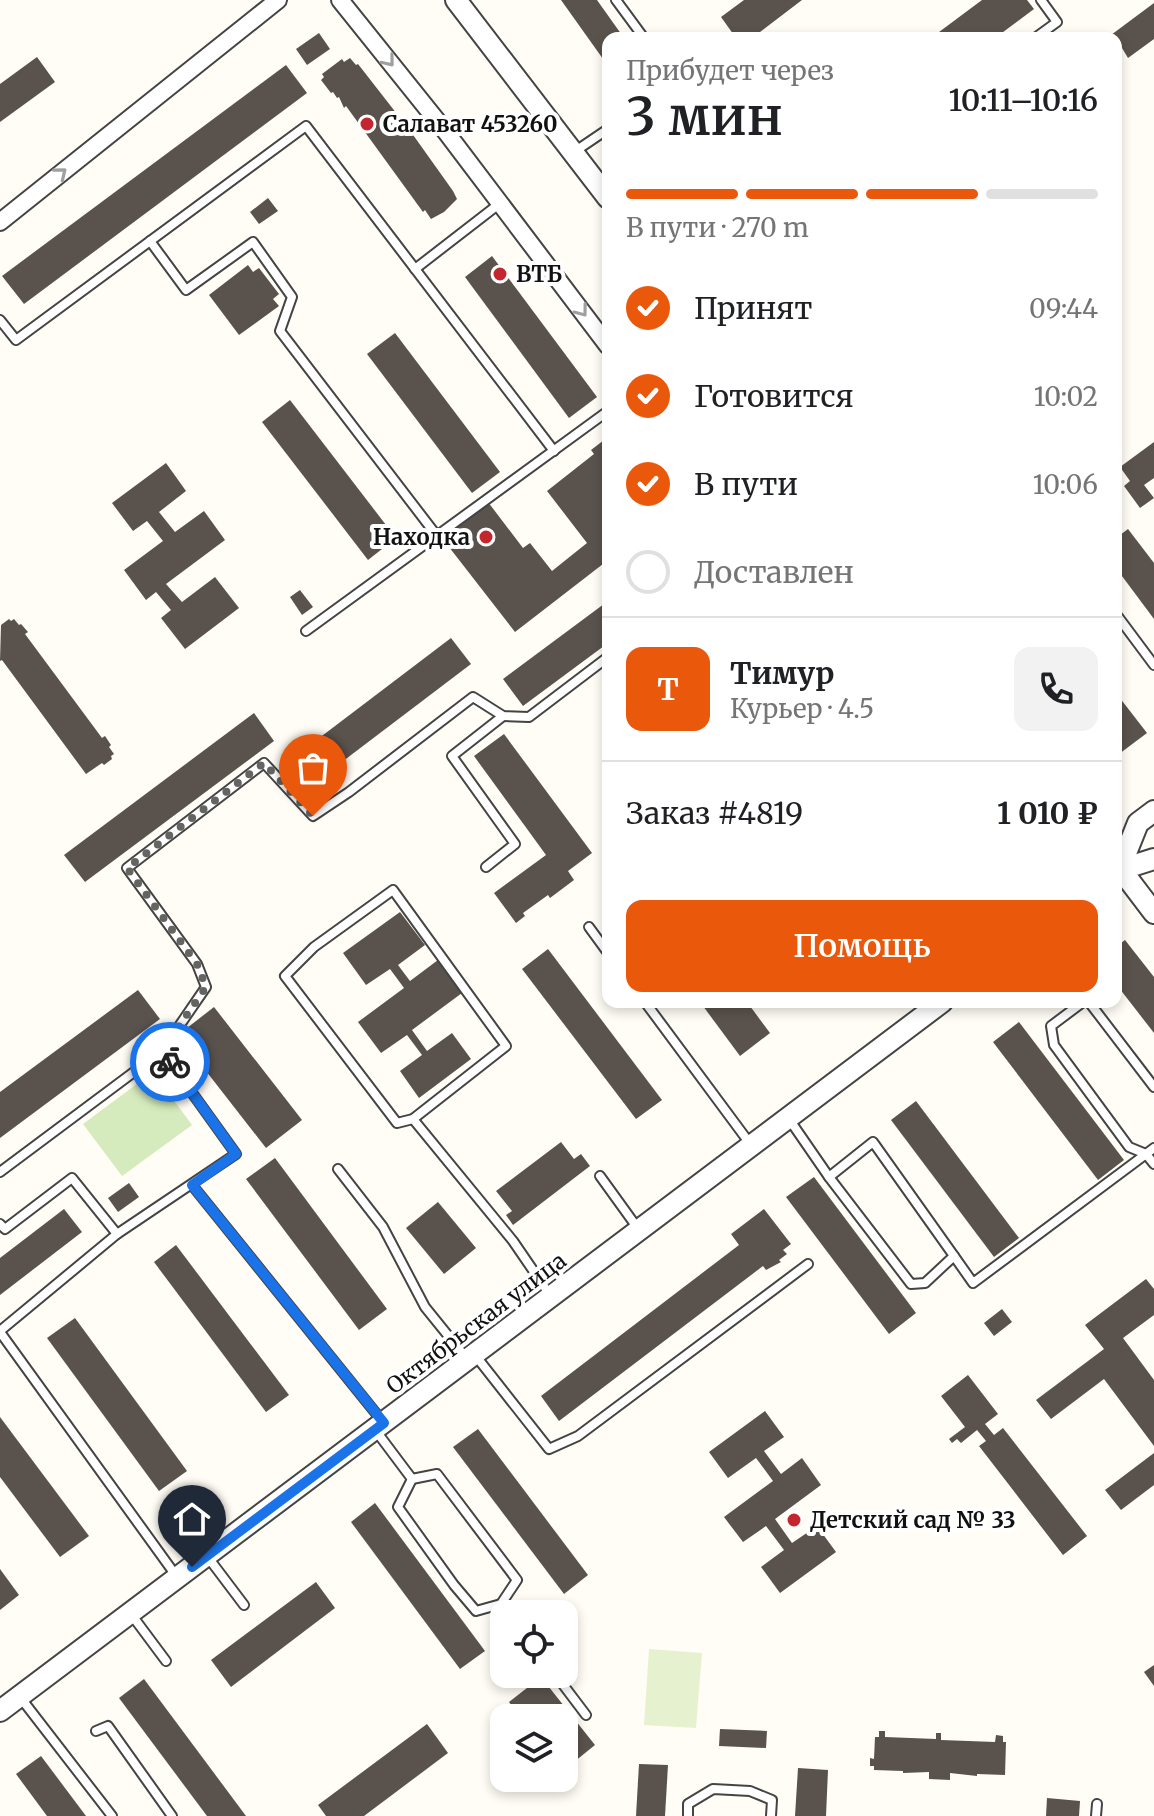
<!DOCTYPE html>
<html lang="ru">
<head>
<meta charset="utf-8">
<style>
	body { margin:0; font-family:Merriweather,serif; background:#f2f2f2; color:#202124; height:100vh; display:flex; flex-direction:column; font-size:30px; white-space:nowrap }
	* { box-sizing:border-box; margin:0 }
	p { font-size:26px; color:#757577 }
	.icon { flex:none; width:44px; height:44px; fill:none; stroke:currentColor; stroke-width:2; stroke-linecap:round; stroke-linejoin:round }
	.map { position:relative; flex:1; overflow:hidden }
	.panel { position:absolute; left:602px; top:32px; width:520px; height:976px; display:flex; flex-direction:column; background:#fff; border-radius:16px; box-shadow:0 4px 12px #0003 }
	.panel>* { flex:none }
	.buttons { position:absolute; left:490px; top:1600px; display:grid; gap:16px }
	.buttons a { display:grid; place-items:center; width:88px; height:88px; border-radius:16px; background:#fff; box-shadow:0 4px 12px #0003; font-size:40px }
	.pin { position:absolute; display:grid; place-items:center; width:68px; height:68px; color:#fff; margin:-82px -34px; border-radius:50% 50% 50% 0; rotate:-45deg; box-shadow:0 0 8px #0007 }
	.pin .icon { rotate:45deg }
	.courier { position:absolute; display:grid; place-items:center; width:80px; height:80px; margin:-40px; border:6px solid #1a73e8; border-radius:50%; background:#fff; color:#222; box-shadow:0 2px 10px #0007 }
	.headline em { font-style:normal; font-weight:600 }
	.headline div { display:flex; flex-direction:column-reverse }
	.headline { display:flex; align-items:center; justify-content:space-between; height:136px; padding:0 24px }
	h1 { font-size:52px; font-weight:600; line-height:60px }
	.bar { display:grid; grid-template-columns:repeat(4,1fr); gap:12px 8px; align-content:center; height:96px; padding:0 24px }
	.bar i { height:10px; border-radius:6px; background:#e0e0e0 }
	.bar .selected { background:#ea580c }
	.bar p { grid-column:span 4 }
	.line { display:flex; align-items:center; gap:20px; padding:0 24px; border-top:2px solid #e0e0e0 }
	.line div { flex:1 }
	.round { display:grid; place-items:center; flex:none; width:84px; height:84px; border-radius:16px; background:#f2f2f2 }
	ol { padding:0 24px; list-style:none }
	li { display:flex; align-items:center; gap:24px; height:88px }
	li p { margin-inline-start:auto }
	li .icon { padding:8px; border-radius:50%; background:#ea580c; color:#fff; stroke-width:4 }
	li:last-child { color:#757577 }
	li i { width:44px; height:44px; border:4px solid #e0e0e0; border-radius:50% }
	.button { display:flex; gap:16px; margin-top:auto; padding:16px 24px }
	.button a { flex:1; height:92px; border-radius:16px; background:#ea580c; color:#fff; font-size:32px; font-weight:600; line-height:92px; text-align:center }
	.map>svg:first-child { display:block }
	.green { fill:#d5ebbd }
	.pitch { fill:#e6f2cf }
	.building { fill:#5a524d }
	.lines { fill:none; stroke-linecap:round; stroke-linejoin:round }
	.service-casing { stroke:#444; stroke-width:12 }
	.minor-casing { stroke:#444; stroke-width:20 }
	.tertiary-casing { stroke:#444; stroke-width:24 }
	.service { stroke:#fff; stroke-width:8 }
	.minor { stroke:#fff; stroke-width:16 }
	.tertiary { stroke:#fff; stroke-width:20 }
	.oneway { stroke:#a0a0a0 }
	.done { stroke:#646461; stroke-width:8; stroke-dasharray:0 14.4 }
	.route { stroke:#1a73e8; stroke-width:10 }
	.poi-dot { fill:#c4262e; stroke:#fff; stroke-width:3 }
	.labels { text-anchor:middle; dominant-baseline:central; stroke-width:8; stroke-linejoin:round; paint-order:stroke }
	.poi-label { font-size:22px; font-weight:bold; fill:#111; stroke:#fff; text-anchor:start }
	.street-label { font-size:22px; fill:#111; stroke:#fff }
</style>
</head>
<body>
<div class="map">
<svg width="1154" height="1816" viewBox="0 0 1154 1816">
	<rect width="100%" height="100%" fill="#fffdf5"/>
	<!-- green -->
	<polygon class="green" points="153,1072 192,1125 122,1176 83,1124"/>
	<!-- pitch -->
	<polygon class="pitch" points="649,1649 702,1653 696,1728 644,1725"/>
	<!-- building -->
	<g class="building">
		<polygon points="561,0 597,0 624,38 608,38 608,66"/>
		<polygon points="744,0 802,0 760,32 765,38 736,38 721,17"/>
		<polygon points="982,0 1027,0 1034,9 995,38 931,38"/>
		<polygon points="1154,3 1154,39 1128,58 1116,38 1111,35"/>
		<polygon points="319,33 330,49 307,65 296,49"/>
		<polygon points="37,57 55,82 0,122 0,84"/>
		<polygon points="350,58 356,65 358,64 411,132 453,191 457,199 444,212 431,219 425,210 423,212 346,106 344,108 339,97 337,98 333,92 331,93 321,80 324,77 322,74 342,59 344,62"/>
		<polygon points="286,65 307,93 24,304 2,276"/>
		<polygon points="268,198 278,211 259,224 250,212"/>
		<polygon points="492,256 597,397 569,418 465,277"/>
		<polygon points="248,265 253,272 259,268 279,294 273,299 279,306 239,335 209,295"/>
		<polygon points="395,333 500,472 472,493 367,354"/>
		<polygon points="290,400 396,538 368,560 262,422"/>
		<polygon points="608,437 608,563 603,564 515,632 442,538 488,502 523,548 530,543 552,571 587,543 547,491 594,454 591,450"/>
		<polygon points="1154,442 1154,478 1144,485 1154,498 1140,508 1124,486 1130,481 1120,467"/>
		<polygon points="166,463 186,491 159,512 175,532 204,511 225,540 166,584 182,602 215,577 239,608 185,649 161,618 171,610 156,592 146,600 124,570 163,541 147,521 133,531 112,503"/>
		<polygon points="1128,529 1154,563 1154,619 1116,568 1116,538"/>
		<polygon points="300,590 313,607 302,615 290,597"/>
		<polygon points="608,601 608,643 523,706 503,679"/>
		<polygon points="9,619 11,621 14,619 19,625 21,624 28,632 25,634 102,738 105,736 111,745 109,747 114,754 111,756 112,759 104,765 102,763 86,774 2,660 0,661 1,625"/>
		<polygon points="451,638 471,664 330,771 310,745"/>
		<polygon points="1116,693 1147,733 1119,754 1116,750"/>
		<polygon points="254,713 274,741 85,882 64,855"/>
		<polygon points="504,734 592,853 568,871 574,880 550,898 548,895 523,913 525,916 516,923 494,893 546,855 474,756"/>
		<polygon points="400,912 425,945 398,965 410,981 438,960 462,993 412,1030 427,1051 452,1033 471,1059 419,1098 400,1071 422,1055 407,1035 381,1053 358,1022 404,988 390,969 366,985 343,953"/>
		<polygon points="1125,940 1154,977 1154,1033 1116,984 1116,947"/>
		<polygon points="548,949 662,1100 636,1119 522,969"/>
		<polygon points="138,990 160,1019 0,1138 0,1092"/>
		<polygon points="700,1002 747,1002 770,1033 740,1056"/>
		<polygon points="214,1007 302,1120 266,1148 178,1035"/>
		<polygon points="1019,1022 1124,1160 1098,1180 993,1042"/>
		<polygon points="916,1101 1019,1238 994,1257 891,1120"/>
		<polygon points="561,1142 574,1159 581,1154 590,1166 513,1225 506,1215 512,1211 496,1191"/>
		<polygon points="275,1158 387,1309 359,1330 246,1179"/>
		<polygon points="814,1177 916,1313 889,1334 786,1197"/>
		<polygon points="129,1183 139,1197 118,1212 108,1198"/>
		<polygon points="438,1202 476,1248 444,1274 406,1228"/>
		<polygon points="64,1209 82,1232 0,1295 0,1258"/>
		<polygon points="764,1209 791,1244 783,1250 787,1254 779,1260 781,1262 766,1270 763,1266 559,1421 541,1396 739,1245 731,1234"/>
		<polygon points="176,1245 289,1395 266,1412 154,1262"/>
		<polygon points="1146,1279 1154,1289 1154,1315 1123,1338 1154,1380 1154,1446 1104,1379 1051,1419 1036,1400 1104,1349 1085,1325"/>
		<polygon points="1002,1309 1012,1322 994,1336 984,1323"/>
		<polygon points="75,1318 187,1471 159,1491 47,1338"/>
		<polygon points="968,1375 998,1414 985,1424 994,1435 1003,1428 1087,1536 1063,1555 979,1446 986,1441 977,1430 961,1443 957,1439 952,1443 949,1439 965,1427 941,1396"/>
		<polygon points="765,1411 784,1437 764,1451 781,1474 802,1458 821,1485 775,1519 792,1543 817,1526 836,1552 780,1593 761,1567 784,1550 766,1526 743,1542 724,1517 773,1481 756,1458 728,1478 709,1452"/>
		<polygon points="0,1417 89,1536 60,1557 0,1477"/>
		<polygon points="478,1429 588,1575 564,1594 453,1447"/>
		<polygon points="1154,1453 1154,1485 1121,1510 1105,1490"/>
		<polygon points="375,1503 485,1651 460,1669 351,1522"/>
		<polygon points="0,1569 19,1595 0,1610"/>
		<polygon points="316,1582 335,1608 231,1687 211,1660"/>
		<polygon points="1154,1665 1154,1686 1144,1672"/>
		<polygon points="541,1677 595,1745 564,1770 564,1718 521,1718 509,1702"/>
		<polygon points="144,1679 246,1816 207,1816 119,1698"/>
		<polygon points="427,1724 448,1753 364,1816 326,1816 318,1805"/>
		<polygon points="720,1729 767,1731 766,1748 719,1746"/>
		<polygon points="879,1731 885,1731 885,1737 936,1739 936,1733 941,1733 941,1740 995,1742 996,1735 1003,1736 1003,1742 1006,1742 1005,1775 977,1774 977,1776 950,1773 950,1780 929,1779 929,1772 903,1773 903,1771 874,1770 874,1766 870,1766 870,1758 874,1759 875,1737 879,1737"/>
		<polygon points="41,1756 86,1816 47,1816 16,1774"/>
		<polygon points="639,1764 668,1765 665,1816 636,1816"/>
		<polygon points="798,1768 828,1770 826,1816 795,1816"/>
		<polygon points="1047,1798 1080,1801 1079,1816 1046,1816"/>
	</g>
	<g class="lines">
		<defs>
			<g id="service">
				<polyline points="616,0 644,38"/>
				<polyline points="1035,38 1057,22 1041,0"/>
				<polyline points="574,152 608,129"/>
				<polyline points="150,241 186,290 253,242 292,297 280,331 437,536"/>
				<polyline points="415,269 499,204"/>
				<polyline points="0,320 16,340 306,126 554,451"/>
				<polyline points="1116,614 1154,665"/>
				<polyline points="306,631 608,411"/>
				<polyline points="486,867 515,844 452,756 503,716"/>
				<polygon points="393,890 506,1046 413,1119 397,1123 285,976 314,947"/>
				<polyline points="589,927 608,953"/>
				<polyline points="645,1002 751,1145"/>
				<polyline points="1083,1002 1051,1026 1054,1045 1129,1147 1146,1154 1154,1148"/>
				<polyline points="1089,1002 1154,1087"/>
				<polyline points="413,1119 513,1241 550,1295"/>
				<polyline points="789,1119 829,1177 911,1284 925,1283 954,1256 973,1283 1146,1154 1154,1164"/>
				<polyline points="338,1169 383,1227 425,1307 467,1359"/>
				<polyline points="0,1172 162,1051"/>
				<polyline points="600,1176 639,1230"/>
				<polyline points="829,1177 873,1142 954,1256"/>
				<polyline points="192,1185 383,1422"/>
				<polyline points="0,1224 5,1229 72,1178 117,1234"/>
				<polyline points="0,1331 117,1234 236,1154 162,1051 206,987 197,964 127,868 264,763 313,816 349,792 473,697 503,716 529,717 608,657"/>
				<polyline points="0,1332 177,1577"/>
				<polyline points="475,1355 549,1449 578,1436 808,1264"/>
				<polyline points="376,1431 412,1479 437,1474 517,1580 501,1604 509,1614"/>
				<polyline points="412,1479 398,1507 454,1585 476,1611 501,1604"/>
				<polyline points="207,1556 244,1605"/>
				<polyline points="131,1614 166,1661"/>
				<polyline points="555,1674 586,1715"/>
				<polyline points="20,1697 112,1816"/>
				<polyline points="96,1731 108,1726 172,1816"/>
				<polyline points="688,1816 688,1804 713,1789 750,1791 772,1800 771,1816"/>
				<polyline points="1096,1816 1097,1804"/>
			</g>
			<g id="minor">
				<polyline points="340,0 446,132 608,346"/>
				<polyline points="0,222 278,0"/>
			</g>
			<g id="tertiary">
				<polyline points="456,0 608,198"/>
				<polyline points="1116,863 1154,913"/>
				<polyline points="1120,868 1138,823 1154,811"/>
				<polyline points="1116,871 1154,859"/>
				<polyline points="0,1711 942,1002"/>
			</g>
		</defs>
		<!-- service casing -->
		<use href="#service" class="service-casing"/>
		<!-- minor casing -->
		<use href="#minor" class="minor-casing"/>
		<!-- tertiary casing -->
		<use href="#tertiary" class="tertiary-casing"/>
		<!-- service -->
		<use href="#service" class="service"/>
		<!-- minor -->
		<use href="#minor" class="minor"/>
		<!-- tertiary -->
		<use href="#tertiary" class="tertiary"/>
	</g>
	<!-- one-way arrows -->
	<defs><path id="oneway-chevron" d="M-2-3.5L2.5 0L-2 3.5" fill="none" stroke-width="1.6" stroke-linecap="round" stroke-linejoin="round" transform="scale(2)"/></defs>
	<g class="oneway">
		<use href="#oneway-chevron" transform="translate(389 61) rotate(51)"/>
		<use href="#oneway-chevron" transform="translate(61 173) rotate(-39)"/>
		<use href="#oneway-chevron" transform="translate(582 311) rotate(53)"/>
	</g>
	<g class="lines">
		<!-- done -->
		<polyline class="done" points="170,1062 162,1051 206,987 197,964 127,868 264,763 313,816"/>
		<!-- route -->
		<polyline class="route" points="170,1062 236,1154 192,1185 384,1423 192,1567"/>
	</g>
	<!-- markers -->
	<g class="poi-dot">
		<circle cx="367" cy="124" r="8"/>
		<circle cx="500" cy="274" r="8"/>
		<circle cx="486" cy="537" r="8"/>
		<circle cx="794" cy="1520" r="8"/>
	</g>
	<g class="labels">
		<!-- poi labels -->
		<g class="poi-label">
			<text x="383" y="124">Салават 453260</text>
			<text x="516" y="274">ВТБ</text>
			<text x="470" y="537" text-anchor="end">Находка</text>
			<text x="810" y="1520">Детский сад № 33</text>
		</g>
		<!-- street labels -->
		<g class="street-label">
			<text transform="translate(476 1323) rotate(-37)">Октябрьская улица</text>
		</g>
	</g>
</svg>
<div class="buttons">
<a><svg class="icon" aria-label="locate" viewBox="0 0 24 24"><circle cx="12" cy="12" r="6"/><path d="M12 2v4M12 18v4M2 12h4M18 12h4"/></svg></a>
<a><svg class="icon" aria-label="layers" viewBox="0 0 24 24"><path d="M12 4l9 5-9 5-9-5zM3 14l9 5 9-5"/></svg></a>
</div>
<div class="pin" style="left:313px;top:816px;background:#ea580c"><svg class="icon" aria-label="bag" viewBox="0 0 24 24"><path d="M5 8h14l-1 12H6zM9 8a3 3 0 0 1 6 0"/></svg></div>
<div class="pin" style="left:192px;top:1567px;background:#1f2937"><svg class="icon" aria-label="home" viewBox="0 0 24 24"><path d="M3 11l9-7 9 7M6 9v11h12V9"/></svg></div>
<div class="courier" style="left:170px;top:1062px"><svg class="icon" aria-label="bike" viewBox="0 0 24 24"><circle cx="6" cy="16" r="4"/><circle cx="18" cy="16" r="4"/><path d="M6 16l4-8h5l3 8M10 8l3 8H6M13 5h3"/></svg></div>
<section class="panel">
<div class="headline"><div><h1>3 мин</h1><p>Прибудет через</p></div><em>10:11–10:16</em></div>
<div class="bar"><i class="selected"></i><i class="selected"></i><i class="selected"></i><i></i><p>В пути · 270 m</p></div>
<ol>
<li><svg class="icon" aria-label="check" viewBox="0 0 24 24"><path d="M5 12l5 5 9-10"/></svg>Принят<p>09:44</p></li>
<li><svg class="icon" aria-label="check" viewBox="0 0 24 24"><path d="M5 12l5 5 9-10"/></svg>Готовится<p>10:02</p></li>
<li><svg class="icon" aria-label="check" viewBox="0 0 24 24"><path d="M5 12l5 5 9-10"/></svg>В пути<p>10:06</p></li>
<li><i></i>Доставлен</li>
</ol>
<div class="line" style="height:144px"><b class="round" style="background:#ea580c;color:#fff">Т</b><div><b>Тимур</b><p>Курьер · 4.5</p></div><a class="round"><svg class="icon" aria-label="phone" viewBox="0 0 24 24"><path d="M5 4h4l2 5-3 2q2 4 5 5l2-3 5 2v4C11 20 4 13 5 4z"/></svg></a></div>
<div class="line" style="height:104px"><div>Заказ #4819</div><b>1 010 ₽</b></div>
<div class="button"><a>Помощь</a></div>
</section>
</div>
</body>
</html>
